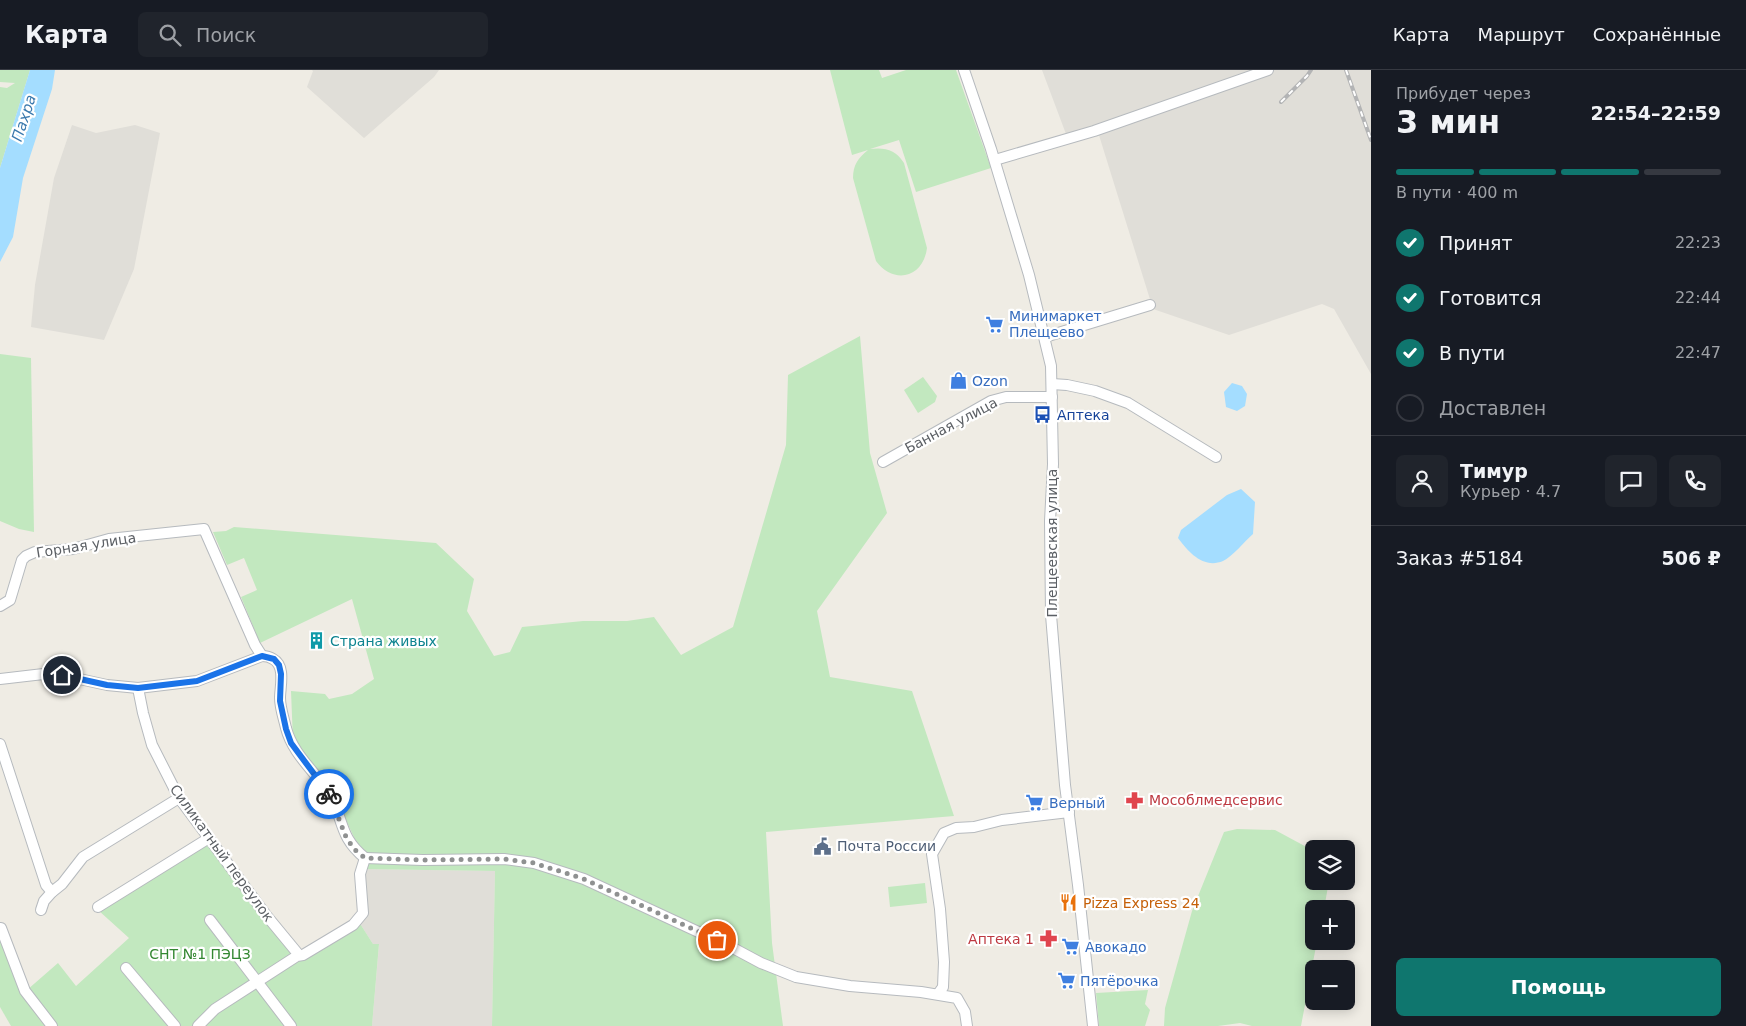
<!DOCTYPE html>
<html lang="ru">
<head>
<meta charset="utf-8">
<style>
	body { margin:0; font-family:"DejaVu Sans",sans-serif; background:#20242c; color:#f1f3f6; height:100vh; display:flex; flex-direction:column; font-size:19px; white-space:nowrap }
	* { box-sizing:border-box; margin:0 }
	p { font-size:16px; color:#9ea1a6 }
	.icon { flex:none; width:28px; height:28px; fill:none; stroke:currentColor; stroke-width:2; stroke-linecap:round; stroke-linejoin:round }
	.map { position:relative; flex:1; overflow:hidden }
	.drawer { display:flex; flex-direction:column; background:#171b24; width:375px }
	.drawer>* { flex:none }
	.buttons { position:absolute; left:1305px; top:770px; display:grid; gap:10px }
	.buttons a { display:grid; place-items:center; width:50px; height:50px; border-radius:8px; background:#171b24; box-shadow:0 2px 12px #0003; font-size:25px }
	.pin { position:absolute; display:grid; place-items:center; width:42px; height:42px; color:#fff; margin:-21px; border:2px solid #fff; border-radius:50%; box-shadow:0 1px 5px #0007 }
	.courier { position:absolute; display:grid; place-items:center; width:50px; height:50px; margin:-25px; border:4px solid #1a73e8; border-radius:50%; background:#fff; color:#222; box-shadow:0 1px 6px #0007 }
	.head em { font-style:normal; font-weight:700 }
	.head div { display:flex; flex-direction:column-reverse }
	.head { display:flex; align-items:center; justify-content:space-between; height:85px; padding:0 25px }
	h1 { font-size:32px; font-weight:700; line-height:38px }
	.bar { display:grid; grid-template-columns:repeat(4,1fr); gap:8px 5px; align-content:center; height:60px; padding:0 25px }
	.bar i { height:6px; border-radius:4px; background:#363941 }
	.bar .on { background:#0f766e }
	.bar p { grid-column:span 4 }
	.line { display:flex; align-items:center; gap:12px; padding:0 25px; border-top:1px solid #363941 }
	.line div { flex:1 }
	.round { display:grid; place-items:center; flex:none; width:52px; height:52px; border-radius:8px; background:#20242c }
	ol { padding:0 25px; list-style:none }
	li { display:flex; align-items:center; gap:15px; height:55px }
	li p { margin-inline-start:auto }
	li .icon { padding:5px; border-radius:50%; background:#0f766e; color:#fff; stroke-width:4 }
	li:last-child { color:#9ea1a6 }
	li i { width:28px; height:28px; border:2px solid #363941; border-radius:50% }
	.cta { display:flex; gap:10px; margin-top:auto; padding:10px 25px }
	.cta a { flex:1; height:58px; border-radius:8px; background:#0f766e; color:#fff; font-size:20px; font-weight:700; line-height:58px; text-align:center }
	header { display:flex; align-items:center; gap:30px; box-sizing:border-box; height:70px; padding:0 25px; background:#171b24; border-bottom:1px solid #363941 }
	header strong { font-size:24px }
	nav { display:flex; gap:28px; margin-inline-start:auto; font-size:18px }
	.search { width:350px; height:45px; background:#20242c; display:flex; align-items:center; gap:12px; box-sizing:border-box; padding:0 18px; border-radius:8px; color:#9ea1a6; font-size:19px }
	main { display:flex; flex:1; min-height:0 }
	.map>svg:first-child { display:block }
	.industrial { fill:#e0ded8 }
	.green { fill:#c2e8bf }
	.water { fill:#a4ddff }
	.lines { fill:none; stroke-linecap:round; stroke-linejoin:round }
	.minor-casing { stroke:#b6babe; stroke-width:12 }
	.minor { stroke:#fff; stroke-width:10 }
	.rail-casing { stroke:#b3b4b5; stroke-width:4 }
	.rail { stroke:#fff; stroke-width:2; stroke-dasharray:5.5; stroke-linecap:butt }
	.done { stroke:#8f9191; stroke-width:5; stroke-dasharray:0 9 }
	.route { stroke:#1a73e8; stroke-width:6 }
	.labels { text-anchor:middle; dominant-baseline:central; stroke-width:4.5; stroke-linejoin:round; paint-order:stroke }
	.shop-label { font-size:14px; fill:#366cbe; stroke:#fff; text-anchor:start }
	.transit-label { font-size:14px; fill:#164399; stroke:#fff; text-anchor:start }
	.street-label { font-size:14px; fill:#5c6065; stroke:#fff }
	.culture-label { font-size:14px; fill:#0d838f; stroke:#fff; text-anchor:start }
	.health-label { font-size:14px; fill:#be3a42; stroke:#fff; text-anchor:start }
	.service-label { font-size:14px; fill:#4e5e75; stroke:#fff; text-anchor:start }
	.food-label { font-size:14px; fill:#c56008; stroke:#fff; text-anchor:start }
	.park-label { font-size:14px; fill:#338731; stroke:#fff }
	.water-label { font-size:15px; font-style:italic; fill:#3a79ad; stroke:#fff }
</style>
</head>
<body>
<header>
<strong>Карта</strong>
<div class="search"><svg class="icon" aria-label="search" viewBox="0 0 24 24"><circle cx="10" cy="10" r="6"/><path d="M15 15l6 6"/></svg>Поиск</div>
<nav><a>Карта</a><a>Маршрут</a><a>Сохранённые</a></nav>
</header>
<main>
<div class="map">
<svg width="1371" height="956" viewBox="0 0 1371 956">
	<rect width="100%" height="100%" fill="#efece4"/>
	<!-- industrial -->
	<g class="industrial">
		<polygon points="312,0 439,0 434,7 364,68 307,17 313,1"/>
		<polygon points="1042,0 1371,0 1371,304 1334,239 1322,234 1229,265 1153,239 1098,62 1069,72"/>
		<polygon points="72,55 96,63 135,55 160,63 134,199 104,270 31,257 35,215 54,108"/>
		<polygon points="359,799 495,801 492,956 372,956 379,875 373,874 359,852"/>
	</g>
	<!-- green -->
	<g class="green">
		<polygon points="0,0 30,0 0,98 0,17 7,18 15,13 0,12"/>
		<path d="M830,0H879L882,8L906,0H956L991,98L916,122L899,70L870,79C885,77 896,80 904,93L927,178C923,208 894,215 876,191L853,108C853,95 858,88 868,80L852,85Z"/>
		<polygon points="860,266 870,383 887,443 817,541 830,607 912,621 954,746 766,762 772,873 783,956 492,956 495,801 359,799 358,776 339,735 293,671 291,621 325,624 329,629 352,624 374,609 352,529 260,573 241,527 257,520 244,488 227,495 213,462 226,461 234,457 436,473 474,509 467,541 494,586 510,582 522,557 583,551 627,551 654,547 681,585 733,557 786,375 788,305"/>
		<polygon points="0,284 31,288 34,462 19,459 0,451"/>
		<polygon points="923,307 937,326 935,332 918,343 904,320"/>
		<polygon points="1237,759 1275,760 1314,781 1314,811 1329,811 1324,839 1314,839 1314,871 1317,871 1301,956 1252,956 1240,953 1218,956 1164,956 1165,938 1192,841 1224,762"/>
		<polygon points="205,773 294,887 359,852 373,874 379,874 372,956 53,956 27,920 58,893 76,916 129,868 98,840"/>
		<polygon points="925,813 927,833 890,837 888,817"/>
		<polygon points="0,864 46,956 11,956 0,937"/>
		<polygon points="1148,920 1145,934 1150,940 1145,956 1099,956 1096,923"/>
	</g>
	<!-- water -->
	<g class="water">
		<polygon points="30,0 55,0 52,19 23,108 13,167 0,192 0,98"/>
		<polygon points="1232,313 1242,316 1247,324 1245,336 1237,341 1226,337 1224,322"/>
		<path d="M1241,419L1255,432L1253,464C1245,471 1232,487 1223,491C1204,499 1189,483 1178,468L1181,460L1227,425Z"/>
	</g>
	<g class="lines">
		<defs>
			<g id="minor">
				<polyline points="964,0 991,79 1029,205 1051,296 1053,394 1050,451 1051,545 1065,715 1078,815 1093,956"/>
				<polyline points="995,90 1094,61 1268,0"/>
				<polyline points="1045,267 1150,235"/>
				<polyline points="1052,314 1067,315 1095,321 1128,333 1216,387"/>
				<polyline points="883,392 991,331 1006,327 1052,327"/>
				<polyline points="0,536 10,530 22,490 26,486 35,482 73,479 109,469 204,459 255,575 262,586"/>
				<path d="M262,586C265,586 270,587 273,589C286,596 280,617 280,628C280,638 284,649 286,658C293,685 316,702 330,725C344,750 339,767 365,788"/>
				<polyline points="0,609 52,603 107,615 138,618 197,611 262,586"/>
				<polyline points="138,618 143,643 152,675 179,728 266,845 299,885"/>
				<polyline points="0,674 46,815 52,822"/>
				<polyline points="365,788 423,790 504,789 534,793 584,809 733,878 761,893 796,907 850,916 921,922 957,928 965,942 967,956"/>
				<polyline points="98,837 209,768"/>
				<polyline points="41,840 44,831 52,822 62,814 83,787 179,728"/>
				<polyline points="210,850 291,956"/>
				<polyline points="1,858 25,921 52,956"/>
				<polyline points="126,898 175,956"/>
				<polyline points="938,924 943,917 944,892 940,839 932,784 944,763 956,758 974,757 1002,750 1069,742"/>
				<polyline points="198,956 215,939 297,886 303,885 353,855 363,843 360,804 365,788"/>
			</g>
		</defs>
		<!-- minor casing -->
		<use href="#minor" class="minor-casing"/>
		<!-- minor -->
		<use href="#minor" class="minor"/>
		<defs>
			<g id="rail">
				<polyline points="1346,0 1371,70"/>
				<polyline points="1281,32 1307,6 1311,0"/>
			</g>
		</defs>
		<!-- rail casing -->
		<use href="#rail" class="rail-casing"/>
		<!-- rail -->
		<use href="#rail" class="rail"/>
	</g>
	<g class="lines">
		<!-- done -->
		<polyline class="done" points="329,724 346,767 354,779 365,788 423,790 504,789 534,793 584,809 717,870"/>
		<!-- route -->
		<polyline class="route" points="62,605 107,615 138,618 197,611 262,586 274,589 279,595 281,604 280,631 286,659 291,673 329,724"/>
	</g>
	<!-- icons -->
	<defs>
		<symbol id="supermarket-bare" viewBox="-9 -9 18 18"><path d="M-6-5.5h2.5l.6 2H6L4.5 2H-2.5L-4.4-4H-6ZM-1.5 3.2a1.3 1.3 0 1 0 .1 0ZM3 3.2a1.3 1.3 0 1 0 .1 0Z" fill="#3f7fe0" stroke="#fff" stroke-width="2.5" paint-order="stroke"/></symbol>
		<symbol id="shop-bare" viewBox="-9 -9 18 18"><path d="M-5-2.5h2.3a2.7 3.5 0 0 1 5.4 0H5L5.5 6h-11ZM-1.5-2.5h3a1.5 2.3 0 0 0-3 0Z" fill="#3f7fe0" stroke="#fff" stroke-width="2.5" paint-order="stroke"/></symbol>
		<symbol id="bus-bare" viewBox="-9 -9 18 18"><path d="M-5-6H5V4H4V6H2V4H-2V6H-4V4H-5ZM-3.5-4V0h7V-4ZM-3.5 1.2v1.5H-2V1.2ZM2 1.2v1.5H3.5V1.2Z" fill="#1a4fb4" stroke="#fff" stroke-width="2.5" paint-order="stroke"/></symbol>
		<symbol id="building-bare" viewBox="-9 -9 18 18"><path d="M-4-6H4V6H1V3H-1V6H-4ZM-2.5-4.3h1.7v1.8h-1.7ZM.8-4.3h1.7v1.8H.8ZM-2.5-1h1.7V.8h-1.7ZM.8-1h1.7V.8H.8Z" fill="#0f9aa8" stroke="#fff" stroke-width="2.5" paint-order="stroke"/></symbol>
		<symbol id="pharmacy-bare" viewBox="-9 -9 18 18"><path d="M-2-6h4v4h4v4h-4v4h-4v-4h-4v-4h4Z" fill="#e0444e" stroke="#fff" stroke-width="2.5" paint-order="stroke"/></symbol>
		<symbol id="civic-bare" viewBox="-9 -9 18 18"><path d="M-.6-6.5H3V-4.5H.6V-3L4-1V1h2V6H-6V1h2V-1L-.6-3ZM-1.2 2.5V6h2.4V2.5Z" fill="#5c6f8a" stroke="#fff" stroke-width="2.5" paint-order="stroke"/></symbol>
		<symbol id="restaurant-bare" viewBox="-9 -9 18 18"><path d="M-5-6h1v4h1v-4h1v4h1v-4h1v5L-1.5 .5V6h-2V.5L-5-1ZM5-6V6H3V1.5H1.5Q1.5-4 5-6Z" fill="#e8710a" stroke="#fff" stroke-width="2.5" paint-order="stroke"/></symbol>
	</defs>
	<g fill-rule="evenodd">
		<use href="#supermarket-bare" x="982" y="242" width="25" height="25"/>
		<use href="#shop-bare" x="946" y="298" width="25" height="25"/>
		<use href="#bus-bare" x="1030" y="332" width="25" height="25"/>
		<use href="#building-bare" x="304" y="558" width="25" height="25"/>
		<use href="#pharmacy-bare" x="1122" y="718" width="25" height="25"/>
		<use href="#supermarket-bare" x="1022" y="720" width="25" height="25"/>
		<use href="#civic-bare" x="810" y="764" width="25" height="25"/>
		<use href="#restaurant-bare" x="1056" y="820" width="25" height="25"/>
		<use href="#pharmacy-bare" x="1036" y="856" width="25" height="25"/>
		<use href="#supermarket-bare" x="1058" y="864" width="25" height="25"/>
		<use href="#supermarket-bare" x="1054" y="898" width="25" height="25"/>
	</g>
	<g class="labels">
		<!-- shop labels -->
		<g class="shop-label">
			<text x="1009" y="246">Минимаркет<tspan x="1009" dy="16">Плещеево</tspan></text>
			<text x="972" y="311">Ozon</text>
			<text x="1049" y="733">Верный</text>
			<text x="1085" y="877">Авокадо</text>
			<text x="1080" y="911">Пятёрочка</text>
		</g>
		<!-- transit labels -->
		<g class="transit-label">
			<text x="1057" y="345">Аптека</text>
		</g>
		<!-- street labels -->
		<g class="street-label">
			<text transform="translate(951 355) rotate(-28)">Банная улица</text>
			<text transform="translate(1052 473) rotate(-90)">Плещеевская улица</text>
			<text transform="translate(86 475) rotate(-9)">Горная улица</text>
			<text transform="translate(222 783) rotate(54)">Силикатный переулок</text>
		</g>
		<!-- culture labels -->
		<g class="culture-label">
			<text x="330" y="571">Страна живых</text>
		</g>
		<!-- health labels -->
		<g class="health-label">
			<text x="1149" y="730">Мособлмедсервис</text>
			<text x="1034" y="869" text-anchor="end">Аптека 1</text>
		</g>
		<!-- service labels -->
		<g class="service-label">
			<text x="837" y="776">Почта России</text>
		</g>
		<!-- food labels -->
		<g class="food-label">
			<text x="1083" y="833">Pizza Express 24</text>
		</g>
		<!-- park labels -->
		<g class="park-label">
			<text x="200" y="884">СНТ №1 ПЭЦЗ</text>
		</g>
		<!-- water labels -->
		<g class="water-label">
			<text transform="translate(24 48) rotate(-72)">Пахра</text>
		</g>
	</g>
</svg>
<div class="buttons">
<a><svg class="icon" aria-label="layers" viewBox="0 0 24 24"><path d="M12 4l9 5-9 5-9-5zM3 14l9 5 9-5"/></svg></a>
<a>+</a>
<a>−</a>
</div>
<div class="pin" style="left:717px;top:870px;background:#ea580c"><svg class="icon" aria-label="bag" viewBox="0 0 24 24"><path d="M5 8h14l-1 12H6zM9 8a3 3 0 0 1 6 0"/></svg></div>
<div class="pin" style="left:62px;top:605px;background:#1f2937"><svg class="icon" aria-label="home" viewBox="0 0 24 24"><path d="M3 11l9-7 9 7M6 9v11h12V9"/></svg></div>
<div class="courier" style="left:329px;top:724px"><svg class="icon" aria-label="bike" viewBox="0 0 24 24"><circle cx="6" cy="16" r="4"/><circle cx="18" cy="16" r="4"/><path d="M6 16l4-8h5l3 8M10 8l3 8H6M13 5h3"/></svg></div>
</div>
<section class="drawer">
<div class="head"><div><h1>3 мин</h1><p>Прибудет через</p></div><em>22:54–22:59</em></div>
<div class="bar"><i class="on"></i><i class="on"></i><i class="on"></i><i></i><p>В пути · 400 m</p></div>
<ol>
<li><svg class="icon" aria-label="check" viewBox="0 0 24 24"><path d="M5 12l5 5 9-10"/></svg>Принят<p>22:23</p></li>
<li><svg class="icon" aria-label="check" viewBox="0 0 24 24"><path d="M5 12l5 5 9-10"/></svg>Готовится<p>22:44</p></li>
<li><svg class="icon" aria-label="check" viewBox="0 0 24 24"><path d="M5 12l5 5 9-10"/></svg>В пути<p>22:47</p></li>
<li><i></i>Доставлен</li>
</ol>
<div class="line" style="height:90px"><a class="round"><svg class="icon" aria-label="person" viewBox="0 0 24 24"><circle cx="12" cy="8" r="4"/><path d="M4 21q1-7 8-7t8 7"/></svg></a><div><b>Тимур</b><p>Курьер · 4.7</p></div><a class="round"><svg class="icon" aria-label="chat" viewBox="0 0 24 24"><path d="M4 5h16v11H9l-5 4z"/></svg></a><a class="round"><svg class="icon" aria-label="phone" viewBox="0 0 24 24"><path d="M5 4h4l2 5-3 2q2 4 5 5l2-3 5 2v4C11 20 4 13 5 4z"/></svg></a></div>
<div class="line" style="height:65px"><div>Заказ #5184</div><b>506 ₽</b></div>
<div class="cta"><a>Помощь</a></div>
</section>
</main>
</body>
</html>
